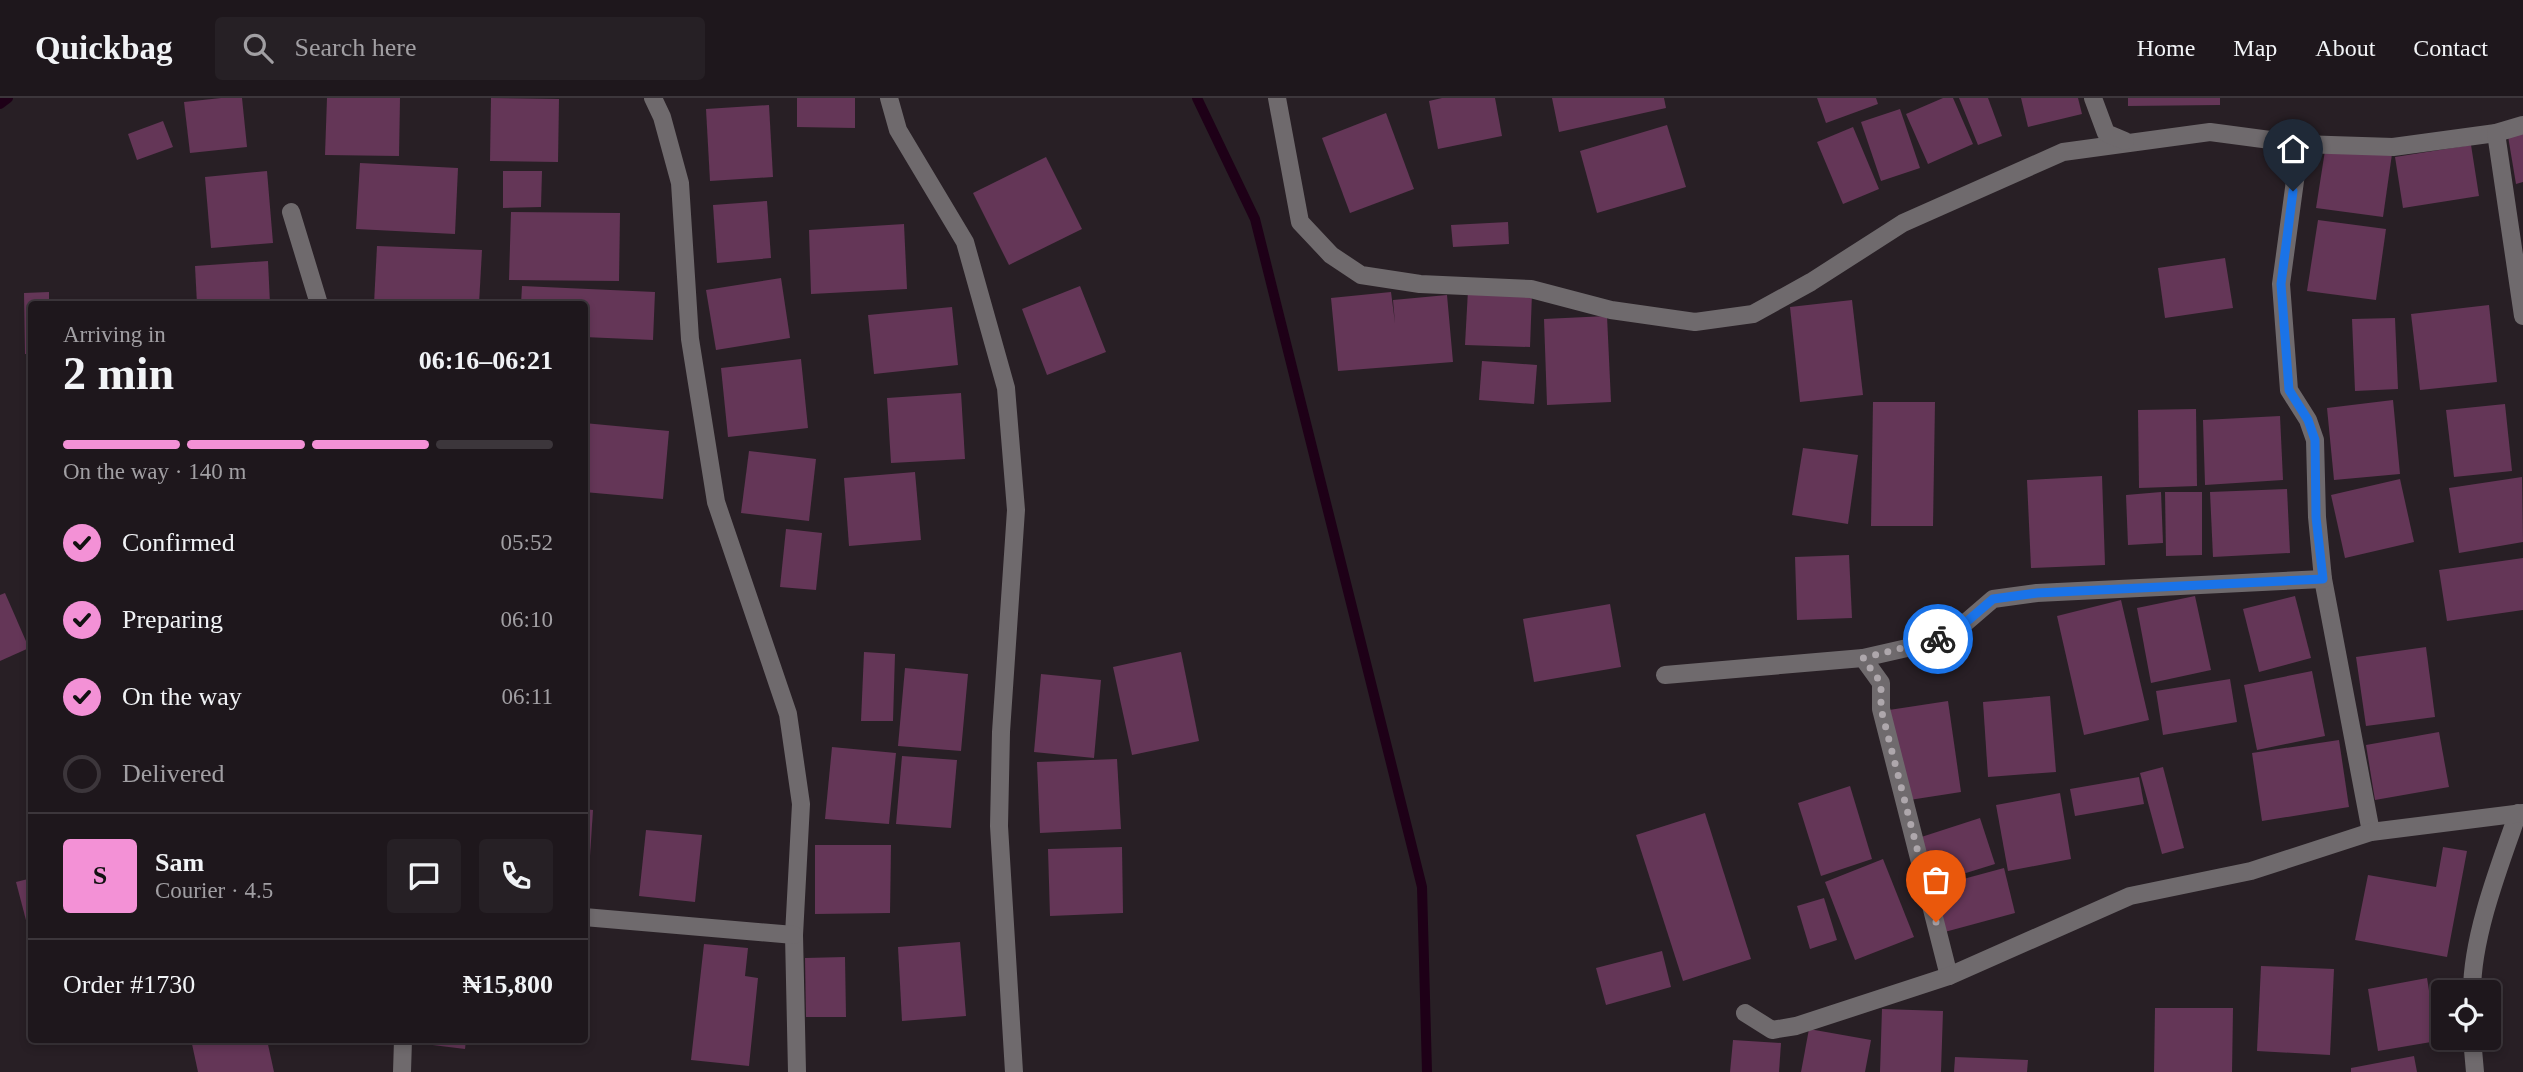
<!DOCTYPE html>
<html lang="en">
<head>
<meta charset="utf-8">
<style>
	body { margin:0; font-family:"Times New Roman",serif; background:#262025; color:#f1f3f6; height:100vh; display:flex; flex-direction:column; font-size:26px; white-space:nowrap }
	* { box-sizing:border-box; margin:0 }
	p { font-size:23px; color:#a19fa3 }
	.icon { flex:none; width:38px; height:38px; fill:none; stroke:currentColor; stroke-width:2; stroke-linecap:round; stroke-linejoin:round }
	.map { position:relative; flex:1; overflow:hidden }
	.panel { position:absolute; left:28px; top:203px; width:560px; height:742px; display:flex; flex-direction:column; background:#1e171c; border-radius:7px; box-shadow:0 4px 10px #0003,0 0 0 2px #3c363b }
	.panel>* { flex:none }
	.controls { position:absolute; left:2431px; top:882px; display:grid; gap:14px }
	.controls a { display:grid; place-items:center; width:70px; height:70px; border-radius:7px; background:#1e171c; box-shadow:0 4px 10px #0003,0 0 0 2px #3c363b; font-size:35px }
	.pin { position:absolute; display:grid; place-items:center; width:60px; height:60px; color:#fff; margin:-72px -30px; border-radius:50% 50% 50% 0; rotate:-45deg; box-shadow:0 0 7px #0007 }
	.pin .icon { rotate:45deg }
	.courier { position:absolute; display:grid; place-items:center; width:70px; height:70px; margin:-35px; border:5px solid #1a73e8; border-radius:50%; background:#fff; color:#222; box-shadow:0 2px 9px #0007 }
	.overview em { font-style:normal; font-weight:800 }
	.overview div { display:flex; flex-direction:column-reverse }
	.overview { display:flex; align-items:center; justify-content:space-between; height:119px; padding:0 35px }
	h1 { font-size:46px; font-weight:800; line-height:52px }
	.bar { display:grid; grid-template-columns:repeat(4,1fr); gap:10px 7px; align-content:center; height:84px; padding:0 35px }
	.bar i { height:9px; border-radius:5px; background:#3c363b }
	.bar .current { background:#f391d6 }
	.bar p { grid-column:span 4 }
	.line { display:flex; align-items:center; gap:18px; padding:0 35px; border-top:2px solid #3c363b }
	.line div { flex:1 }
	.round { display:grid; place-items:center; flex:none; width:74px; height:74px; border-radius:7px; background:#262025 }
	ol { padding:0 35px; list-style:none }
	li { display:flex; align-items:center; gap:21px; height:77px }
	li p { margin-inline-start:auto }
	li .icon { padding:7px; border-radius:50%; background:#f391d6; color:#111; stroke-width:4 }
	li:last-child { color:#a19fa3 }
	li i { width:38px; height:38px; border:4px solid #3c363b; border-radius:50% }
	header { display:flex; align-items:center; gap:42px; box-sizing:border-box; height:98px; padding:0 35px; background:#1e171c; border-bottom:2px solid #3c363b }
	header strong { font-size:33px }
	nav { display:flex; gap:38px; margin-inline-start:auto; font-size:24px }
	.search { width:490px; height:63px; background:#262025; display:flex; align-items:center; gap:18px; box-sizing:border-box; padding:0 24px; border-radius:7px; color:#a19fa3; font-size:26px }
	.map>svg:first-child { display:block }
	.lines { fill:none; stroke-linecap:round; stroke-linejoin:round }
	.stream { stroke:#1e0017; stroke-width:10 }
	.building { fill:#643657 }
	.minor { stroke:#6f6a6d; stroke-width:18 }
	.done { stroke:#aea7ac; stroke-width:7; stroke-dasharray:0 12.6 }
	.route { stroke:#1a73e8; stroke-width:9 }
</style>
</head>
<body>
<header>
<strong>Quickbag</strong>
<div class="search"><svg class="icon" aria-label="search" viewBox="0 0 24 24"><circle cx="10" cy="10" r="6"/><path d="M15 15l6 6"/></svg>Search here</div>
<nav><a>Home</a><a>Map</a><a>About</a><a>Contact</a></nav>
</header>
<div class="map">
<svg width="2523" height="974" viewBox="0 0 2523 974">
	<rect width="100%" height="100%" fill="#281f25"/>
	<g class="lines">
		<!-- stream -->
		<g class="stream">
			<polyline points="1197,0 1255,121 1422,789 1427,974"/>
			<polyline points="0,6 8,0"/>
		</g>
	</g>
	<!-- building -->
	<g class="building">
		<polygon points="221,0 242,0 247,49 190,55 184,4"/>
		<polygon points="327,0 400,0 399,58 325,57"/>
		<polygon points="491,0 559,1 558,64 490,63"/>
		<polygon points="797,0 855,0 855,30 797,29"/>
		<polygon points="1442,0 1495,0 1502,38 1438,51 1429,3"/>
		<polygon points="1552,0 1664,0 1666,10 1559,34"/>
		<polygon points="1817,0 1876,0 1878,6 1826,25"/>
		<polygon points="1943,0 1953,0 1973,46 1928,66 1906,16"/>
		<polygon points="1959,0 1988,0 2002,38 1978,47"/>
		<polygon points="2021,0 2078,0 2082,16 2028,29"/>
		<polygon points="2128,0 2220,0 2220,7 2128,8"/>
		<polygon points="769,7 773,79 710,83 706,11"/>
		<polygon points="1900,11 1920,70 1881,83 1861,24"/>
		<polygon points="1386,15 1414,91 1350,115 1322,40"/>
		<polygon points="163,23 173,49 137,62 128,36"/>
		<polygon points="1667,27 1686,89 1597,115 1580,53"/>
		<polygon points="1853,29 1879,91 1843,106 1817,44"/>
		<polygon points="2523,35 2523,84 2516,86 2508,38"/>
		<polygon points="2326,46 2392,56 2383,119 2316,110"/>
		<polygon points="2471,47 2479,98 2403,110 2395,59"/>
		<polygon points="1046,59 1082,131 1009,167 973,95"/>
		<polygon points="360,65 458,70 455,136 356,131"/>
		<polygon points="267,73 273,145 211,150 205,79"/>
		<polygon points="503,73 542,73 541,109 503,110"/>
		<polygon points="767,103 771,160 717,165 713,107"/>
		<polygon points="511,114 620,115 619,183 509,182"/>
		<polygon points="2318,122 2386,131 2376,202 2307,193"/>
		<polygon points="1508,124 1509,146 1453,149 1451,127"/>
		<polygon points="904,126 907,191 811,196 809,132"/>
		<polygon points="377,148 482,152 479,206 374,206"/>
		<polygon points="2225,160 2233,210 2165,220 2158,170"/>
		<polygon points="268,163 270,206 197,206 195,168"/>
		<polygon points="781,180 790,240 716,252 706,192"/>
		<polygon points="522,188 655,194 653,242 584,239 584,206 521,206"/>
		<polygon points="1080,188 1106,254 1047,277 1022,211"/>
		<polygon points="1468,192 1532,195 1530,249 1465,247"/>
		<polygon points="49,194 49,206 32,206 32,256 25,256 24,195"/>
		<polygon points="1391,194 1395,225 1393,202 1447,197 1453,264 1338,273 1331,200"/>
		<polygon points="1852,202 1863,297 1800,304 1790,209"/>
		<polygon points="2489,207 2497,284 2420,292 2411,216"/>
		<polygon points="952,209 958,267 874,276 868,217"/>
		<polygon points="1607,218 1611,304 1547,307 1544,221"/>
		<polygon points="2395,220 2398,291 2355,293 2352,221"/>
		<polygon points="801,261 808,330 728,339 721,270"/>
		<polygon points="1482,263 1537,267 1534,306 1479,302"/>
		<polygon points="961,295 965,361 891,365 887,300"/>
		<polygon points="2393,302 2400,376 2334,382 2327,310"/>
		<polygon points="1873,304 1935,304 1933,428 1871,428"/>
		<polygon points="2505,306 2512,373 2454,379 2446,312"/>
		<polygon points="2196,311 2197,388 2139,390 2138,312"/>
		<polygon points="2280,318 2283,382 2205,387 2203,322"/>
		<polygon points="584,325 669,333 663,401 584,394"/>
		<polygon points="1803,350 1858,357 1848,426 1792,417"/>
		<polygon points="749,353 816,361 809,423 741,415"/>
		<polygon points="915,374 921,442 849,448 844,380"/>
		<polygon points="2102,378 2105,467 2031,470 2027,382"/>
		<polygon points="2522,379 2523,444 2459,455 2449,390"/>
		<polygon points="2400,381 2414,444 2345,460 2331,397"/>
		<polygon points="2287,391 2290,455 2213,459 2210,394"/>
		<polygon points="2161,394 2163,445 2128,447 2126,397"/>
		<polygon points="2165,394 2202,394 2202,457 2166,458"/>
		<polygon points="786,431 822,435 816,492 780,489"/>
		<polygon points="1849,457 1852,520 1797,522 1795,459"/>
		<polygon points="2523,460 2523,512 2447,523 2439,472"/>
		<polygon points="5,495 29,550 0,563 0,497"/>
		<polygon points="2195,498 2211,572 2151,585 2137,510"/>
		<polygon points="2295,498 2311,560 2259,574 2243,511"/>
		<polygon points="2121,502 2149,622 2084,637 2057,518"/>
		<polygon points="1610,506 1621,569 1534,584 1523,521"/>
		<polygon points="2426,549 2435,619 2366,628 2356,559"/>
		<polygon points="864,554 895,556 893,623 861,623"/>
		<polygon points="1181,554 1199,643 1132,657 1113,569"/>
		<polygon points="905,570 968,576 961,653 898,648"/>
		<polygon points="2312,573 2325,638 2257,652 2244,587"/>
		<polygon points="1041,576 1101,582 1094,660 1034,654"/>
		<polygon points="2230,581 2237,624 2163,637 2156,593"/>
		<polygon points="2050,598 2056,674 1988,679 1983,604"/>
		<polygon points="1948,603 1961,694 1903,703 1889,612"/>
		<polygon points="2439,634 2449,689 2375,702 2366,647"/>
		<polygon points="2339,642 2349,709 2262,723 2252,655"/>
		<polygon points="832,649 896,655 889,726 825,721"/>
		<polygon points="902,658 957,662 951,730 896,726"/>
		<polygon points="1117,661 1121,731 1040,735 1037,664"/>
		<polygon points="2163,669 2184,750 2162,756 2140,675"/>
		<polygon points="2139,679 2144,706 2075,718 2070,691"/>
		<polygon points="1850,688 1872,761 1821,778 1798,705"/>
		<polygon points="2060,695 2071,761 2008,773 1996,707"/>
		<polygon points="584,711 593,712 588,789 584,789"/>
		<polygon points="1705,715 1751,861 1683,883 1636,737"/>
		<polygon points="1980,720 1995,766 1924,788 1909,743"/>
		<polygon points="646,732 702,737 695,804 639,798"/>
		<polygon points="815,747 891,747 890,815 815,816"/>
		<polygon points="1122,749 1123,815 1050,818 1048,751"/>
		<polygon points="2443,749 2467,753 2447,859 2355,842 2368,777 2436,789"/>
		<polygon points="1883,761 1914,839 1855,862 1825,784"/>
		<polygon points="2004,770 2015,815 1941,835 1930,790"/>
		<polygon points="32,780 32,825 27,826 16,784"/>
		<polygon points="1824,800 1837,842 1810,851 1797,808"/>
		<polygon points="960,844 966,918 902,923 898,849"/>
		<polygon points="704,846 748,850 745,878 758,880 749,968 691,962"/>
		<polygon points="1662,853 1671,889 1606,907 1596,870"/>
		<polygon points="845,859 846,919 806,919 805,860"/>
		<polygon points="2261,868 2334,871 2330,957 2257,953"/>
		<polygon points="2427,880 2437,943 2378,953 2368,891"/>
		<polygon points="2155,910 2233,910 2232,974 2154,974"/>
		<polygon points="1882,911 1943,913 1941,974 1880,974"/>
		<polygon points="1809,931 1871,942 1865,974 1801,974"/>
		<polygon points="213,942 267,942 274,974 198,974 192,946"/>
		<polygon points="392,942 466,942 465,951"/>
		<polygon points="1733,942 1781,945 1779,974 1730,974"/>
		<polygon points="2414,958 2417,974 2351,974 2351,970"/>
		<polygon points="1955,959 2028,962 2027,974 1954,974"/>
	</g>
	<g class="lines">
		<!-- minor -->
		<g class="minor">
			<polyline points="653,0 662,19 680,85 690,241 716,404 788,616 801,706 794,837 797,974"/>
			<polyline points="889,0 898,32 965,144 1006,290 1016,412 1001,634 999,728 1014,974"/>
			<polyline points="1277,0 1300,124 1331,157 1361,177 1420,186 1531,191 1611,212 1695,224 1753,216 1811,184 1903,125 2063,54 2210,34 2300,46 2393,49 2496,35 2523,27"/>
			<polyline points="2093,0 2106,35 2125,43"/>
			<polyline points="2496,35 2523,218"/>
			<polyline points="2300,46 2281,186 2289,292 2308,322 2315,342 2317,419 2323,481 2371,734"/>
			<polyline points="291,114 319,206"/>
			<polyline points="1863,560 1929,545 1957,532 1993,501 2037,495 2323,481"/>
			<polyline points="1665,577 1863,560 1881,585 1881,611 1949,878"/>
			<polyline points="584,819 794,837"/>
			<path d="M2472,894C2472,838 2499,769 2518,715"/>
			<polyline points="1745,915 1772,932 1796,928 1949,878 2130,798 2251,773 2371,734 2523,715"/>
			<polyline points="2472,940 2475,974"/>
			<polyline points="402,974 403,942"/>
		</g>
	</g>
	<g class="lines">
		<!-- done -->
		<polyline class="done" points="1936,824 1881,611 1881,585 1863,560 1938,541"/>
		<!-- route -->
		<polyline class="route" points="1938,541 1957,532 1993,501 2037,495 2323,481 2316,419 2315,342 2308,322 2289,292 2281,186 2293,93"/>
	</g>
</svg>
<div class="controls">
<a><svg class="icon" aria-label="locate" viewBox="0 0 24 24"><circle cx="12" cy="12" r="6"/><path d="M12 2v4M12 18v4M2 12h4M18 12h4"/></svg></a>
</div>
<div class="pin" style="left:1936px;top:824px;background:#ea580c"><svg class="icon" aria-label="bag" viewBox="0 0 24 24"><path d="M5 8h14l-1 12H6zM9 8a3 3 0 0 1 6 0"/></svg></div>
<div class="pin" style="left:2293px;top:93px;background:#1f2937"><svg class="icon" aria-label="home" viewBox="0 0 24 24"><path d="M3 11l9-7 9 7M6 9v11h12V9"/></svg></div>
<div class="courier" style="left:1938px;top:541px"><svg class="icon" aria-label="bike" viewBox="0 0 24 24"><circle cx="6" cy="16" r="4"/><circle cx="18" cy="16" r="4"/><path d="M6 16l4-8h5l3 8M10 8l3 8H6M13 5h3"/></svg></div>
<section class="panel">
<div class="overview"><div><h1>2 min</h1><p>Arriving in</p></div><em>06:16–06:21</em></div>
<div class="bar"><i class="current"></i><i class="current"></i><i class="current"></i><i></i><p>On the way · 140 m</p></div>
<ol>
<li><svg class="icon" aria-label="check" viewBox="0 0 24 24"><path d="M5 12l5 5 9-10"/></svg>Confirmed<p>05:52</p></li>
<li><svg class="icon" aria-label="check" viewBox="0 0 24 24"><path d="M5 12l5 5 9-10"/></svg>Preparing<p>06:10</p></li>
<li><svg class="icon" aria-label="check" viewBox="0 0 24 24"><path d="M5 12l5 5 9-10"/></svg>On the way<p>06:11</p></li>
<li><i></i>Delivered</li>
</ol>
<div class="line" style="height:126px"><b class="round" style="background:#f391d6;color:#111">S</b><div><b>Sam</b><p>Courier · 4.5</p></div><a class="round"><svg class="icon" aria-label="chat" viewBox="0 0 24 24"><path d="M4 5h16v11H9l-5 4z"/></svg></a><a class="round"><svg class="icon" aria-label="phone" viewBox="0 0 24 24"><path d="M5 4h4l2 5-3 2q2 4 5 5l2-3 5 2v4C11 20 4 13 5 4z"/></svg></a></div>
<div class="line" style="height:91px"><div>Order #1730</div><b>₦15,800</b></div>
</section>
</div>
</body>
</html>
